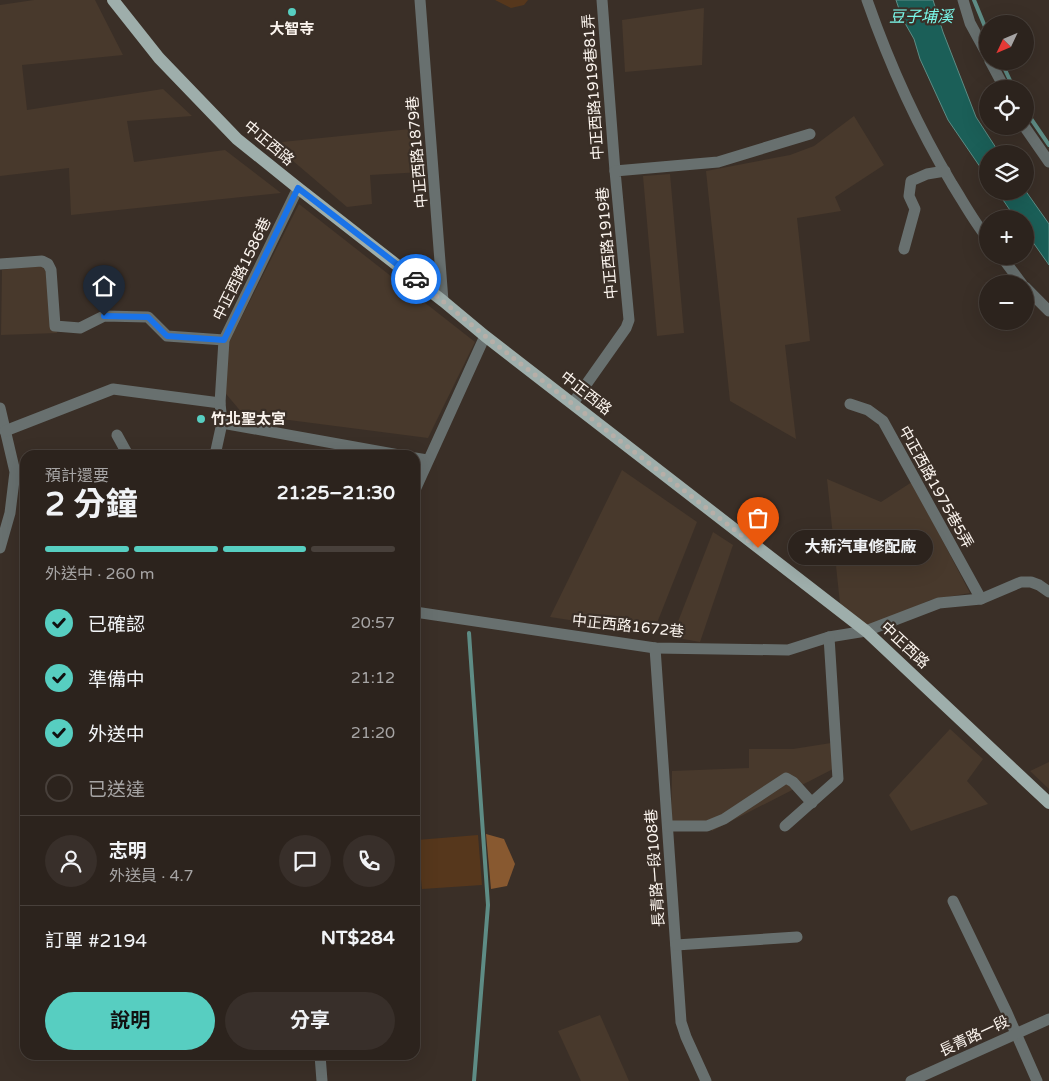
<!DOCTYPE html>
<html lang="zh-TW">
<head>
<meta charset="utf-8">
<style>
	body { margin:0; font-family:"Varela Round","Noto Sans TC",sans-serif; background:#382f2a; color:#f1f3f6; height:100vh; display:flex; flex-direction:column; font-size:19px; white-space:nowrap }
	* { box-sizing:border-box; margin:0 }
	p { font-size:16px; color:#a6a4a4 }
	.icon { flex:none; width:28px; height:28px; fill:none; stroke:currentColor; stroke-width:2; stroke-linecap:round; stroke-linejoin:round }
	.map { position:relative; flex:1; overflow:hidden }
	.drawer { position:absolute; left:20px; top:450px; width:400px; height:610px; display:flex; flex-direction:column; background:#2c231d; border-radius:15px; box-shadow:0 5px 20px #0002,0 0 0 1px #48403b }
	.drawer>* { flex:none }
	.needle { width:32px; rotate:226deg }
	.controls { position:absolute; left:979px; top:15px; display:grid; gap:10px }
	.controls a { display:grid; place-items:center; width:55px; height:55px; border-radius:50%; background:#2c231d; box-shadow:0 5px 20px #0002,0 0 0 1px #48403b; font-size:25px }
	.pin { position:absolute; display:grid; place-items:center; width:42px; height:42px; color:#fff; margin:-51px -21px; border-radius:50% 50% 50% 0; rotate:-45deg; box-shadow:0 0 5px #0007 }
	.pin .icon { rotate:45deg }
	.courier { position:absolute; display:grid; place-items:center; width:50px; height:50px; margin:-25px; border:4px solid #1a73e8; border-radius:50%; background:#fff; color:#222; box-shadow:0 1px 6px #0007 }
	.bubble { position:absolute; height:35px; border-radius:18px; background:#2c231d; box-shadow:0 5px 20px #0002,0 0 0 1px #48403b; font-size:16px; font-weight:700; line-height:35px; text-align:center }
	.headline em { font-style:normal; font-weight:700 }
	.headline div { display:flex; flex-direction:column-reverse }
	.headline { display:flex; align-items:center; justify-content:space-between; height:85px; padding:0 25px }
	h1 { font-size:32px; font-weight:700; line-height:38px }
	.bar { display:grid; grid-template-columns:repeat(4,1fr); gap:8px 5px; align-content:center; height:60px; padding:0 25px }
	.bar i { height:6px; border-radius:4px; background:#48403b }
	.bar .on { background:#57cec1 }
	.bar p { grid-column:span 4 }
	.line { display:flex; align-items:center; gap:12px; padding:0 25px; border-top:1px solid #48403b }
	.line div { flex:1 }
	.round { display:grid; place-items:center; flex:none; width:52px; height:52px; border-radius:26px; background:#382f2a }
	ol { padding:0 25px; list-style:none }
	li { display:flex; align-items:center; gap:15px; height:55px }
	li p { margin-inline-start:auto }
	li .icon { padding:5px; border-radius:50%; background:#57cec1; color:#111; stroke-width:4 }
	li:last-child { color:#a6a4a4 }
	li i { width:28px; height:28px; border:2px solid #48403b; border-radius:50% }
	.button { display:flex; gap:10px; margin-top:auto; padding:10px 25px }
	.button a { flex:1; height:58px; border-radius:30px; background:#57cec1; color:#111; font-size:20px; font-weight:700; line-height:58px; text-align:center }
	.button a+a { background:#382f2a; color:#f1f3f6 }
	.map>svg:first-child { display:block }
	.built { fill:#48392c }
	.green { fill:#56371c }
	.forest { fill:#885930 }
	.water { fill:#1b5f58; stroke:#5e8c85 }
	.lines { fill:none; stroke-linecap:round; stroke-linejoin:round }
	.stream { stroke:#5e8c85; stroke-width:4 }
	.minor { stroke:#68706f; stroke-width:11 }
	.major { stroke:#9eaeab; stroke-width:12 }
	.done { stroke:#b7afa8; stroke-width:5; stroke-dasharray:0 9 }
	.route { stroke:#1a73e8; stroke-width:6 }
	.poi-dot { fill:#57cec1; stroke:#3a2f27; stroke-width:2 }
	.labels { text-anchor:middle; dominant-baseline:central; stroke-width:4.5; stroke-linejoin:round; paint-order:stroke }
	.poi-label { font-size:15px; font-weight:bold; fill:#fbf4ee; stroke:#3a2f27 }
	.street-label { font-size:15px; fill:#fbf4ee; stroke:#3a2f27 }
	.water-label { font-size:16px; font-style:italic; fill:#7af7e9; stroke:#3a2f27 }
</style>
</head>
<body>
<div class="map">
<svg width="1049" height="1081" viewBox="0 0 1049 1081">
	<rect width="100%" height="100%" fill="#3a2f27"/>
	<!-- built -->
	<g class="built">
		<polygon points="34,0 95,0 123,55 22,65 27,110 163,89 192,116 127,121 134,162 225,150 281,193 71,215 69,168 0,176 0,5"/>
		<polygon points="704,8 702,65 625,72 622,20"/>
		<polygon points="854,116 884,165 835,197 841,211 797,218 810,341 785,345 796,439 730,401 706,171 790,155 814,146"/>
		<polygon points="420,128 422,172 370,175 372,204 347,207 272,143"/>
		<polygon points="670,174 684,333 657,336 643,176"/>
		<polygon points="299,204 475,342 428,438 243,414 221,388 221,358"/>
		<polygon points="39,264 51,268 57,333 1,335 2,270"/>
		<polygon points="622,470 697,522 653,633 550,617"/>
		<polygon points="827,479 881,502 912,482 970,593 930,600 870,627 840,604"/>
		<polygon points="713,532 733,545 700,642 672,637"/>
		<polygon points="950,729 983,759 967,781 988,804 911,831 889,795"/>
		<polygon points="831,743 833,769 712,831 708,823 671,825 672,771 749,768 749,749 793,749"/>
		<polygon points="1049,762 1049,789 1030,771"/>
		<polygon points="600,1015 629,1081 581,1081 558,1031"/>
	</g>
	<!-- green -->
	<g class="green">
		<polygon points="495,0 528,0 524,5 511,8"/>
		<polygon points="478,835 482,885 422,889 417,840"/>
	</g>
	<!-- forest -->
	<polygon class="forest" points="486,834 504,839 515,864 507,886 491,889"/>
	<!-- water -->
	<g class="water">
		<polygon points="896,0 933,0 943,32 976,117 1000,154 988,154 987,177 948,120 920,59 914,39 902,18"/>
		<polygon points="1025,190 1049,224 1049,265 1025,231 1025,219 1016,219 997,191 1025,191"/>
	</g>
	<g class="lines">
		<!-- stream -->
		<g class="stream">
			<polyline points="974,0 988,34"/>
			<polyline points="1001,61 1014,89"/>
			<polyline points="1025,110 1049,145"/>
			<polyline points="469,633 488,905 474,1081"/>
		</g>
		<!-- minor -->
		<g class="minor">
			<polyline points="420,0 443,301"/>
			<polyline points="602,0 615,171"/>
			<path d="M867,0C890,66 916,124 952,184C964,203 974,222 988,239"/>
			<polyline points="963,0 970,23 988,56"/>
			<polyline points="990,61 1005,89"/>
			<polyline points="1024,126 1049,162"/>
			<polyline points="904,249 915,209 909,196 911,181 927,174 945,171"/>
			<polyline points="1001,256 1022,284"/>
			<polyline points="0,264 42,261 48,264 51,270 55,326 80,328 104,316 148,317 167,336 224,340"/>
			<polyline points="1025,287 1049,311"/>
			<polyline points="573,403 626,328 629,320 615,171 718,162 810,134"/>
			<polyline points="850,404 868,410 883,421 981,599"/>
			<polyline points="0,408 15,472 10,513 0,548"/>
			<polyline points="222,423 399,455"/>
			<polyline points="5,431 113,389 220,403"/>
			<polyline points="117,435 128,455"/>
			<polyline points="215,455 222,423 220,403 224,340 298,188"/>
			<polyline points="415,458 427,460"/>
			<polyline points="415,490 485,336"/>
			<polyline points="415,612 655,648 788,650 829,637 866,631 939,603 981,599 1021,582 1031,582 1039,585 1049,592"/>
			<polyline points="655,648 681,1022 686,1037 706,1081"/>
			<polyline points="668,826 707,826 724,819 786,778 793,782 812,803"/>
			<polyline points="785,826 838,779 829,637"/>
			<polyline points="953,901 1007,1013 1037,1081"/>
			<polyline points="676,945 797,937"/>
			<polyline points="320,1055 322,1081"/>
			<polyline points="911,1081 1049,1019"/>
		</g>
		<!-- major -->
		<polyline class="major" points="113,0 159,58 237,139 298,188 443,301 485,336 866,631 1049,803"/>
	</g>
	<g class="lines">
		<!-- done -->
		<polyline class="done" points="416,279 485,336 758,548"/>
		<!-- route -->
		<polyline class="route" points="104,316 148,317 167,336 224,340 298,188 416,279"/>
	</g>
	<!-- markers -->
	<g class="poi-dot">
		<circle cx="292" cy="12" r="5"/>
		<circle cx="201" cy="419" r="5"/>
	</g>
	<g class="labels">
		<!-- poi labels -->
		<g class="poi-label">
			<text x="292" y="29">大智寺</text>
			<text x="211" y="419" text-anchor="start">竹北聖太宮</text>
		</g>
		<!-- street labels -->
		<g class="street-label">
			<text transform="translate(593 87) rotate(-94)">中正西路1919巷81弄</text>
			<text transform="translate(269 143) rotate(40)">中正西路</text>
			<text transform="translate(417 152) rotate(-95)">中正西路1879巷</text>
			<text transform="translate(607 243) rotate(-95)">中正西路1919巷</text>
			<text transform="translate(242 269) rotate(-64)">中正西路1586巷</text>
			<text transform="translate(586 393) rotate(38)">中正西路</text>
			<text transform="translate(936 487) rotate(61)">中正西路1975巷5弄</text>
			<text transform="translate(628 626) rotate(6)">中正西路1672巷</text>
			<text transform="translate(905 645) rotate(43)">中正西路</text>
			<text transform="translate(655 868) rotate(-94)">長青路一段108巷</text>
			<text transform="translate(974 1036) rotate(-25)">長青路一段</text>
		</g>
		<!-- water labels -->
		<g class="water-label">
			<text x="921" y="17">豆子埔溪</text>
		</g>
	</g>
</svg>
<div class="controls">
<a><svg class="needle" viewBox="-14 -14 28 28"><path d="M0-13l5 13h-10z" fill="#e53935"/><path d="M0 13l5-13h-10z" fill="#a6a4a4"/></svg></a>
<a><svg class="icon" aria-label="locate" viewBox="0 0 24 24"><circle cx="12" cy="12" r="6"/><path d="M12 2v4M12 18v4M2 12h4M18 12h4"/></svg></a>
<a><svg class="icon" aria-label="layers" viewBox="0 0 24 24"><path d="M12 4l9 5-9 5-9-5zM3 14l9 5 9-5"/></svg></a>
<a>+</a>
<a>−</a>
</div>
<div class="pin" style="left:758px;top:548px;background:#ea580c"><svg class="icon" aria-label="bag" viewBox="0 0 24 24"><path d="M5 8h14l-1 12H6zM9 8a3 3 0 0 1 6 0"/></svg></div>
<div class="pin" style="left:104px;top:316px;background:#1f2937"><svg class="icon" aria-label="home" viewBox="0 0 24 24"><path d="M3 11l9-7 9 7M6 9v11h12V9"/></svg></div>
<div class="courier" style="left:416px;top:279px"><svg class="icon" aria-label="car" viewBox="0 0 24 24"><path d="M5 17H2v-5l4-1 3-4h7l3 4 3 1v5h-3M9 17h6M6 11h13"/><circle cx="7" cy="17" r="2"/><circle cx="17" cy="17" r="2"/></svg></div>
<div class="bubble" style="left:788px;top:530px;width:145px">大新汽車修配廠</div>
<section class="drawer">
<div class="headline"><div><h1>2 分鐘</h1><p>預計還要</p></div><em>21:25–21:30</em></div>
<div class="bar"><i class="on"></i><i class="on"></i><i class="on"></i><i></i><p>外送中 · 260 m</p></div>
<ol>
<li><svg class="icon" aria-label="check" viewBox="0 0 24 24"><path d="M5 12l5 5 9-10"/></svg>已確認<p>20:57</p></li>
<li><svg class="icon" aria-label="check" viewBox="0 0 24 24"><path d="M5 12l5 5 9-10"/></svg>準備中<p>21:12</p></li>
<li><svg class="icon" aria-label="check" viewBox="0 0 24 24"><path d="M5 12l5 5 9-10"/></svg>外送中<p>21:20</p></li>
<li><i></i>已送達</li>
</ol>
<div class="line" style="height:90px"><a class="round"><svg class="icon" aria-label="person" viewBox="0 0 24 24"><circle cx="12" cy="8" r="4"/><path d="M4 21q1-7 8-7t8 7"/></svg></a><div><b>志明</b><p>外送員 · 4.7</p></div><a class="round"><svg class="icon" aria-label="chat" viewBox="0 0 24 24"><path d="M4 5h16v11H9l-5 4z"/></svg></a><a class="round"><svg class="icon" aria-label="phone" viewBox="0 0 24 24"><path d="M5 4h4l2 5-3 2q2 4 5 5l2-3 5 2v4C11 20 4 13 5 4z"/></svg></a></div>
<div class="line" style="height:65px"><div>訂單 #2194</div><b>NT$284</b></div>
<div class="button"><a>說明</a><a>分享</a></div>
</section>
</div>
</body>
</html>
